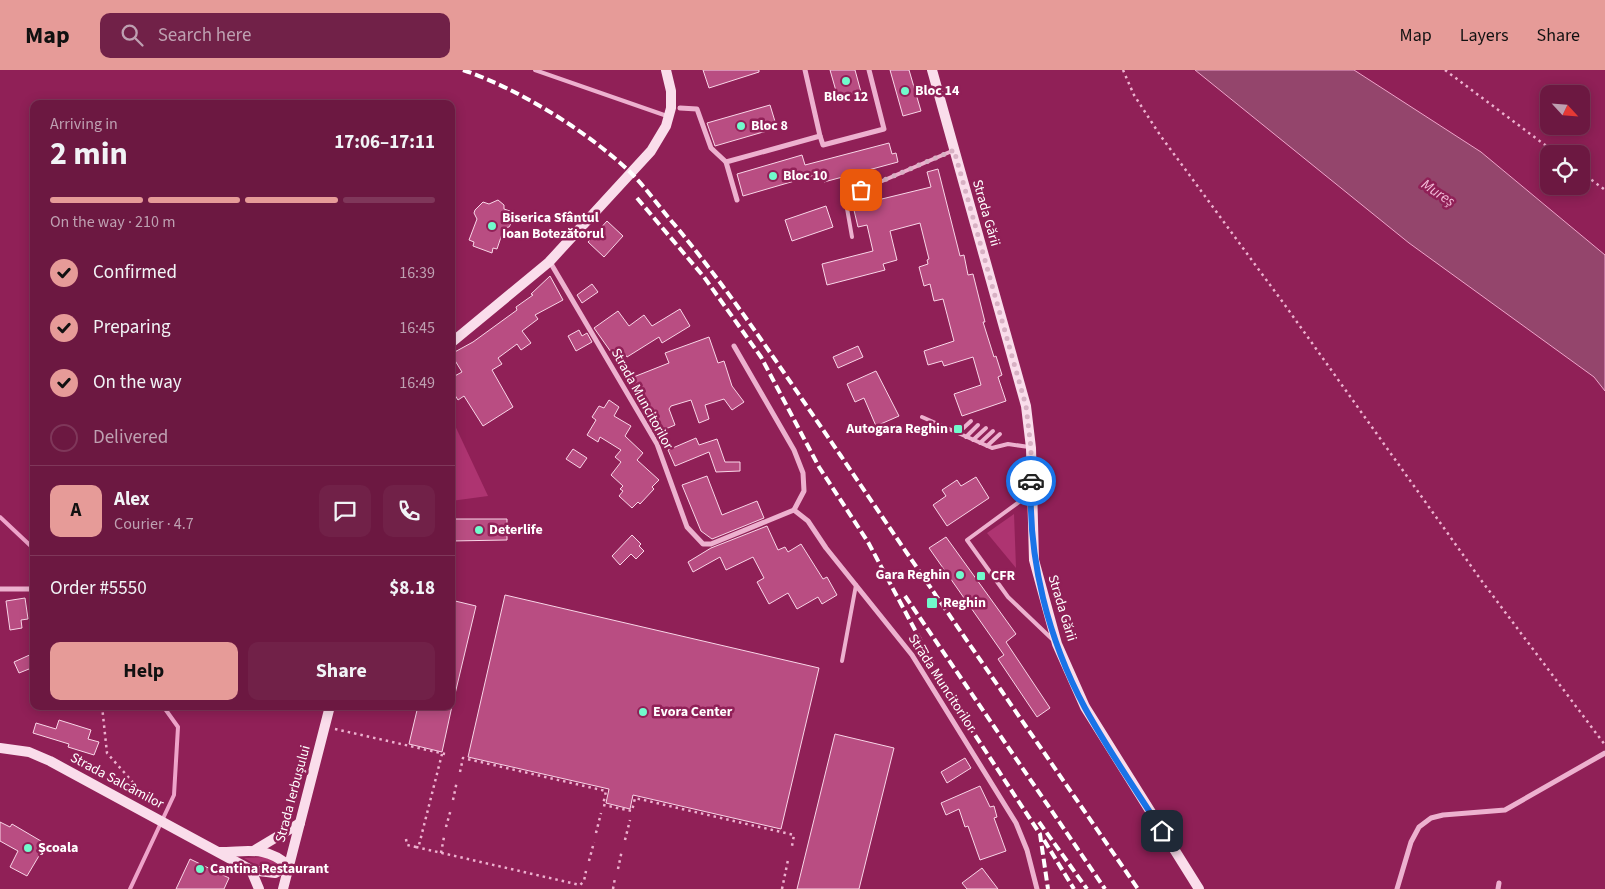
<!DOCTYPE html>
<html lang="en">
<head>
<meta charset="utf-8">
<style>
	body { margin:0; font-family:"Source Sans 3",sans-serif; background:#712148; color:#f1f3f6; height:100vh; display:flex; flex-direction:column; font-size:19px; white-space:nowrap }
	* { box-sizing:border-box; margin:0 }
	p { font-size:16px; color:#bea0b1 }
	.icon { flex:none; width:28px; height:28px; fill:none; stroke:currentColor; stroke-width:2; stroke-linecap:round; stroke-linejoin:round }
	.map { position:relative; flex:1; overflow:hidden }
	.sheet { position:absolute; left:30px; top:30px; width:425px; height:610px; display:flex; flex-direction:column; background:#6c1841; border-radius:10px; box-shadow:0 2px 12px #0003,0 0 0 1px #7f375a }
	.sheet>* { flex:none }
	.needle { width:32px; rotate:116deg }
	.tools { position:absolute; left:1540px; top:15px; display:grid; gap:10px }
	.tools a { display:grid; place-items:center; width:50px; height:50px; border-radius:10px; background:#6c1841; box-shadow:0 2px 12px #0003,0 0 0 1px #7f375a; font-size:25px }
	.pin { position:absolute; display:grid; place-items:center; width:42px; height:42px; color:#fff; margin:-21px; border-radius:10px; box-shadow:0 2px 8px #0006 }
	.courier { position:absolute; display:grid; place-items:center; width:50px; height:50px; margin:-25px; border:4px solid #1a73e8; border-radius:50%; background:#fff; color:#222; box-shadow:0 1px 6px #0007 }
	.headline em { font-style:normal; font-weight:700 }
	.headline div { display:flex; flex-direction:column-reverse }
	.headline { display:flex; align-items:center; justify-content:space-between; height:85px; padding:0 20px }
	h1 { font-size:32px; font-weight:700; line-height:38px }
	.bar { display:grid; grid-template-columns:repeat(4,1fr); gap:8px 5px; align-content:center; height:60px; padding:0 20px }
	.bar i { height:6px; border-radius:4px; background:#7f375a }
	.bar .selected { background:#e69b98 }
	.bar p { grid-column:span 4 }
	.line { display:flex; align-items:center; gap:12px; padding:0 20px; border-top:1px solid #7f375a }
	.line div { flex:1 }
	.round { display:grid; place-items:center; flex:none; width:52px; height:52px; border-radius:10px; background:#712148 }
	ol { padding:0 20px; list-style:none }
	li { display:flex; align-items:center; gap:15px; height:55px }
	li p { margin-inline-start:auto }
	li .icon { padding:5px; border-radius:50%; background:#e69b98; color:#111; stroke-width:4 }
	li:last-child { color:#bea0b1 }
	li i { width:28px; height:28px; border:2px solid #7f375a; border-radius:50% }
	.button { display:flex; gap:10px; margin-top:auto; padding:10px 20px }
	.button a { flex:1; height:58px; border-radius:10px; background:#e69b98; color:#111; font-size:20px; font-weight:700; line-height:58px; text-align:center }
	.button a+a { background:#712148; color:#f1f3f6 }
	header { display:flex; align-items:center; gap:30px; box-sizing:border-box; height:70px; padding:0 25px; background:#e69b98; color:#111 }
	header strong { font-size:24px }
	nav { display:flex; gap:28px; margin-inline-start:auto; font-size:18px }
	.search { width:350px; height:45px; background:#712148; display:flex; align-items:center; gap:12px; box-sizing:border-box; padding:0 18px; border-radius:10px; color:#bea0b1; font-size:19px }
	.map>svg:first-child { display:block }
	.green { fill:#ae3471 }
	.water { fill:#94456c; stroke:#eea4ca }
	.lines { fill:none; stroke-linecap:round; stroke-linejoin:round }
	.stream { stroke:#eea4ca; stroke-width:4 }
	.building { fill:#b94d82; stroke:#f9d6e8 }
	.path { stroke:#edb1cf; stroke-width:2.5; stroke-dasharray:2.5 4; stroke-linecap:butt }
	.lane { stroke:#edb1cf; stroke-width:4 }
	.street { stroke:#edb1cf; stroke-width:5 }
	.secondary { stroke:#faddeb; stroke-width:10 }
	.rail { stroke:#fff; stroke-width:4; stroke-dasharray:9 4; stroke-linecap:butt }
	.done { stroke:#d8b1c4; stroke-width:5; stroke-dasharray:0 9 }
	.route { stroke:#1a73e8; stroke-width:6 }
	.poi-dot { fill:#71facc; stroke:#902057; stroke-width:2 }
	.labels { text-anchor:middle; dominant-baseline:central; stroke-width:5; stroke-linejoin:round; paint-order:stroke }
	.poi-label { font-size:14px; font-weight:bold; fill:#fff; stroke:#902057; text-anchor:start }
	.street-label { font-size:14px; fill:#fff; stroke:#902057 }
	.water-label { font-size:15px; font-style:italic; fill:#f4bdd9; stroke:#902057 }
</style>
</head>
<body>
<header>
<strong>Map</strong>
<div class="search"><svg class="icon" aria-label="search" viewBox="0 0 24 24"><circle cx="10" cy="10" r="6"/><path d="M15 15l6 6"/></svg>Search here</div>
<nav><a>Map</a><a>Layers</a><a>Share</a></nav>
</header>
<div class="map">
<svg width="1605" height="819" viewBox="0 0 1605 819">
	<rect width="100%" height="100%" fill="#902057"/>
	<!-- green -->
	<g class="green">
		<polygon points="451,347 488,426 451,431"/>
		<polygon points="1014,444 1016,498 987,463"/>
		<path d="M266,787L279,795V797C265,799 256,795 244,788Z"/>
	</g>
	<!-- water -->
	<polygon class="water" points="1195,0 1354,0 1481,82 1605,185 1605,321 1594,307 1409,173"/>
	<g class="lines">
		<!-- stream -->
		<g class="stream">
			<polyline points="0,447 34,479"/>
			<polyline points="130,819 174,725 178,657 163,636"/>
		</g>
	</g>
	<!-- building -->
	<g class="building">
		<polygon points="703,0 759,0 759,2 709,18"/>
		<polygon points="830,0 855,0 861,22 838,28"/>
		<polygon points="890,0 909,0 921,41 903,46"/>
		<polygon points="770,35 777,58 715,76 707,53"/>
		<polygon points="889,73 892,84 896,83 898,92 824,112 822,103 743,126 737,104 802,85 805,95"/>
		<polygon points="938,99 960,186 964,185 968,205 973,204 985,252 983,252 994,287 996,286 1002,305 998,307 1006,331 962,346 954,324 981,315 973,287 944,296 942,291 928,295 924,281 954,271 943,229 934,231 930,214 924,216 919,197 928,194 927,190 929,189 920,153 890,161 897,190 883,194 885,200 827,215 822,194 873,181 867,155 858,157 853,136 931,117 927,102"/>
		<polygon points="498,130 504,135 504,139 510,141 509,146 512,152 509,157 504,158 497,179 493,178 492,183 473,176 474,172 469,170 477,149 474,143 475,140 483,132 489,134"/>
		<polygon points="826,136 833,157 792,171 785,150"/>
		<polygon points="607,151 623,166 604,187 588,172"/>
		<polygon points="550,206 563,230 535,245 538,249 522,261 531,273 521,280 517,274 498,288 502,294 492,300 513,337 483,356 464,326 458,330 451,319 451,308 462,302 451,284 473,272 517,240 516,237 533,225 531,224"/>
		<polygon points="592,214 598,222 582,233 577,225"/>
		<polygon points="680,239 690,256 662,273 659,267 627,287 625,284 621,287 616,279 611,282 594,258 618,241 629,256 644,245 652,256"/>
		<polygon points="579,260 582,266 587,263 592,272 576,281 568,266"/>
		<polygon points="709,267 718,293 724,291 732,316 744,332 732,340 724,329 705,335 709,349 699,353 691,330 671,336 669,339 675,355 656,363 650,346 646,347 645,344 631,308 669,293 665,283"/>
		<polygon points="858,276 863,287 838,298 833,287"/>
		<polygon points="876,301 899,346 876,356 864,328 855,332 847,314"/>
		<polygon points="609,330 619,337 614,346 631,356 625,366 643,383 637,390 659,410 652,417 654,419 640,434 638,432 632,438 619,426 623,421 620,419 623,416 611,405 621,392 615,387 621,380 600,367 598,372 587,365 596,350 592,347 599,336 604,338"/>
		<polygon points="696,368 699,375 717,369 725,392 740,392 740,401 716,402 709,382 675,396 668,380"/>
		<polygon points="573,379 587,388 580,398 566,389"/>
		<polygon points="707,406 722,445 757,431 764,448 712,469 701,461 682,415"/>
		<polygon points="976,407 989,428 947,456 933,435 946,426 942,420 957,410 961,416"/>
		<polygon points="451,449 507,449 507,470 451,471"/>
		<polygon points="767,456 778,480 785,477 788,482 801,474 823,509 827,507 837,525 822,534 818,527 797,539 788,523 769,534 757,512 764,508 753,487 726,500 720,487 693,502 688,492 711,478"/>
		<polygon points="632,465 641,474 639,476 644,481 636,489 631,484 620,495 612,486"/>
		<polygon points="946,467 1016,564 1006,572 1050,638 1037,647 998,589 1004,585 929,478"/>
		<polygon points="505,525 819,598 781,759 633,725 630,739 606,733 609,719 468,687"/>
		<polygon points="25,528 28,549 21,550 22,558 10,560 6,531"/>
		<polygon points="451,530 476,536 455,624 451,623"/>
		<polygon points="34,583 34,597 19,603 14,592"/>
		<polygon points="418,636 452,636 442,682 409,674"/>
		<polygon points="59,650 91,660 88,669 99,672 94,685 68,677 69,674 33,663 36,653 56,659"/>
		<polygon points="835,664 894,678 859,819 797,819"/>
		<polygon points="965,688 971,698 947,713 941,702"/>
		<polygon points="980,716 990,737 994,736 997,747 994,748 1006,781 980,790 968,756 965,757 959,739 946,745 941,733"/>
		<polygon points="0,752 10,757 12,754 46,774 27,806 10,797 18,781 0,771"/>
		<polygon points="190,789 229,808 224,819 176,819"/>
		<polygon points="982,798 998,819 967,819 962,813"/>
	</g>
	<g class="lines">
		<!-- path -->
		<g class="path">
			<polyline points="1123,0 1134,25 1160,65 1287,238 1481,510 1605,675"/>
			<polyline points="1445,0 1557,84"/>
			<polyline points="1581,102 1605,120"/>
			<polyline points="102,636 107,683 137,717 141,727"/>
			<polyline points="335,659 445,684"/>
			<polyline points="460,702 463,688 606,721 603,735 632,741 635,728 794,765 792,776"/>
			<polyline points="453,730 457,711"/>
			<polyline points="446,757 451,739"/>
			<polyline points="596,763 601,743"/>
			<polyline points="406,769 407,775 416,777 419,775 442,684"/>
			<polyline points="625,770 630,750"/>
			<polyline points="416,777 580,815 584,811 586,801"/>
			<polyline points="441,783 444,767"/>
			<polyline points="589,791 594,772"/>
			<polyline points="618,799 622,780"/>
			<polyline points="613,819 615,808"/>
			<polyline points="782,819 788,790"/>
		</g>
		<!-- lane -->
		<g class="lane">
			<polyline points="535,0 667,46"/>
			<polyline points="852,167 845,127 952,81"/>
			<polyline points="922,347 992,378 1008,374 1029,377"/>
			<polyline points="958,363 971,351"/>
			<polyline points="966,367 978,355"/>
			<polyline points="973,370 986,358"/>
			<polyline points="980,373 993,361"/>
			<polyline points="987,376 1000,364"/>
			<polyline points="1030,424 967,470 1008,527 1052,569"/>
			<polyline points="842,591 856,515"/>
		</g>
		<!-- street -->
		<g class="street">
			<polyline points="680,38 697,39 711,78 726,92"/>
			<polyline points="820,66 823,75 884,59 869,0"/>
			<polyline points="737,130 726,92 820,66 805,0"/>
			<polyline points="550,192 657,374 687,457 703,474 711,474 794,440 804,421 803,403 794,380 734,276"/>
			<polyline points="794,440 808,451 826,478 912,585 1016,753 1027,780 1037,819"/>
			<polyline points="0,519 34,519"/>
			<polyline points="1397,819 1411,772 1419,757 1431,748 1443,745 1505,740 1605,683"/>
			<polyline points="1498,819 1499,813"/>
		</g>
		<!-- secondary -->
		<g class="secondary">
			<polyline points="932,0 1026,336 1031,378 1034,490 1057,574 1085,637 1199,819"/>
			<polyline points="451,273 549,192 651,81 666,56 671,38 671,21 666,0"/>
			<polyline points="0,678 29,682 50,691 251,800 275,803 289,796"/>
			<polyline points="255,780 300,753"/>
			<path d="M219,782C248,782 265,775 289,796"/>
			<polyline points="251,800 259,819"/>
			<polyline points="283,819 330,636"/>
		</g>
		<!-- rail -->
		<g class="rail">
			<path d="M463,0C519,19 589,62 632,104C647,119 660,138 674,154C735,227 787,308 841,386C939,531 1039,675 1138,819"/>
			<polyline points="637,128 704,207 761,287 819,397 868,472 954,633 1040,764 1048,819"/>
			<polyline points="905,526 1105,819"/>
			<polyline points="1039,752 1087,819"/>
			<polyline points="1044,770 1074,819"/>
		</g>
	</g>
	<g class="lines">
		<!-- done -->
		<polyline class="done" points="861,120 954,80 1026,336 1031,378 1031,411"/>
		<!-- route -->
		<path class="route" d="M1031,411C1028,489 1048,569 1085,638C1108,680 1136,720 1162,761"/>
	</g>
	<!-- markers -->
	<g class="poi-dot">
		<circle cx="846" cy="11" r="5"/>
		<circle cx="905" cy="21" r="5"/>
		<circle cx="741" cy="56" r="5"/>
		<circle cx="773" cy="106" r="5"/>
		<circle cx="492" cy="156" r="5"/>
		<rect x="953" y="354" width="10" height="10" rx="2.5"/>
		<circle cx="479" cy="460" r="5"/>
		<circle cx="960" cy="505" r="5"/>
		<rect x="976" y="501" width="10" height="10" rx="2.5"/>
		<rect x="926" y="527" width="12" height="12" rx="2.5"/>
		<circle cx="643" cy="642" r="5"/>
		<circle cx="28" cy="778" r="5"/>
		<circle cx="200" cy="799" r="5"/>
	</g>
	<g class="labels">
		<!-- poi labels -->
		<g class="poi-label">
			<text x="915" y="21">Bloc 14</text>
			<text x="846" y="27" text-anchor="middle">Bloc 12</text>
			<text x="751" y="56">Bloc 8</text>
			<text x="783" y="106">Bloc 10</text>
			<text x="502" y="148">Biserica Sfântul<tspan x="502" dy="16">Ioan Botezătorul</tspan></text>
			<text x="948" y="359" text-anchor="end">Autogara Reghin</text>
			<text x="489" y="460">Deterlife</text>
			<text x="950" y="505" text-anchor="end">Gara Reghin</text>
			<text x="991" y="506">CFR</text>
			<text x="943" y="533">Reghin</text>
			<text x="653" y="642">Evora Center</text>
			<text x="38" y="778">Școala</text>
			<text x="210" y="799">Cantina Restaurant</text>
		</g>
		<!-- street labels -->
		<g class="street-label">
			<text transform="translate(986 143) rotate(74)">Strada Gării</text>
			<text transform="translate(642 329) rotate(61)">Strada Muncitorilor</text>
			<text transform="translate(1062 538) rotate(73)">Strada Gării</text>
			<text transform="translate(942 613) rotate(57)">Strada Muncitorilor</text>
			<text transform="translate(117 711) rotate(28)">Strada Salcâmilor</text>
			<text transform="translate(293 724) rotate(-75)">Strada Ierbușului</text>
		</g>
		<!-- water labels -->
		<g class="water-label">
			<text transform="translate(1438 123) rotate(34)">Mureș</text>
		</g>
	</g>
</svg>
<div class="tools">
<a><svg class="needle" viewBox="-14 -14 28 28"><path d="M0-13l5 13h-10z" fill="#e53935"/><path d="M0 13l5-13h-10z" fill="#bea0b1"/></svg></a>
<a><svg class="icon" aria-label="locate" viewBox="0 0 24 24"><circle cx="12" cy="12" r="6"/><path d="M12 2v4M12 18v4M2 12h4M18 12h4"/></svg></a>
</div>
<div class="pin" style="left:861px;top:120px;background:#ea580c"><svg class="icon" aria-label="bag" viewBox="0 0 24 24"><path d="M5 8h14l-1 12H6zM9 8a3 3 0 0 1 6 0"/></svg></div>
<div class="pin" style="left:1162px;top:761px;background:#1f2937"><svg class="icon" aria-label="home" viewBox="0 0 24 24"><path d="M3 11l9-7 9 7M6 9v11h12V9"/></svg></div>
<div class="courier" style="left:1031px;top:411px"><svg class="icon" aria-label="car" viewBox="0 0 24 24"><path d="M5 17H2v-5l4-1 3-4h7l3 4 3 1v5h-3M9 17h6M6 11h13"/><circle cx="7" cy="17" r="2"/><circle cx="17" cy="17" r="2"/></svg></div>
<section class="sheet">
<div class="headline"><div><h1>2 min</h1><p>Arriving in</p></div><em>17:06–17:11</em></div>
<div class="bar"><i class="selected"></i><i class="selected"></i><i class="selected"></i><i></i><p>On the way · 210 m</p></div>
<ol>
<li><svg class="icon" aria-label="check" viewBox="0 0 24 24"><path d="M5 12l5 5 9-10"/></svg>Confirmed<p>16:39</p></li>
<li><svg class="icon" aria-label="check" viewBox="0 0 24 24"><path d="M5 12l5 5 9-10"/></svg>Preparing<p>16:45</p></li>
<li><svg class="icon" aria-label="check" viewBox="0 0 24 24"><path d="M5 12l5 5 9-10"/></svg>On the way<p>16:49</p></li>
<li><i></i>Delivered</li>
</ol>
<div class="line" style="height:90px"><b class="round" style="background:#e69b98;color:#111">A</b><div><b>Alex</b><p>Courier · 4.7</p></div><a class="round"><svg class="icon" aria-label="chat" viewBox="0 0 24 24"><path d="M4 5h16v11H9l-5 4z"/></svg></a><a class="round"><svg class="icon" aria-label="phone" viewBox="0 0 24 24"><path d="M5 4h4l2 5-3 2q2 4 5 5l2-3 5 2v4C11 20 4 13 5 4z"/></svg></a></div>
<div class="line" style="height:65px"><div>Order #5550</div><b>$8.18</b></div>
<div class="button"><a>Help</a><a>Share</a></div>
</section>
</div>
</body>
</html>
